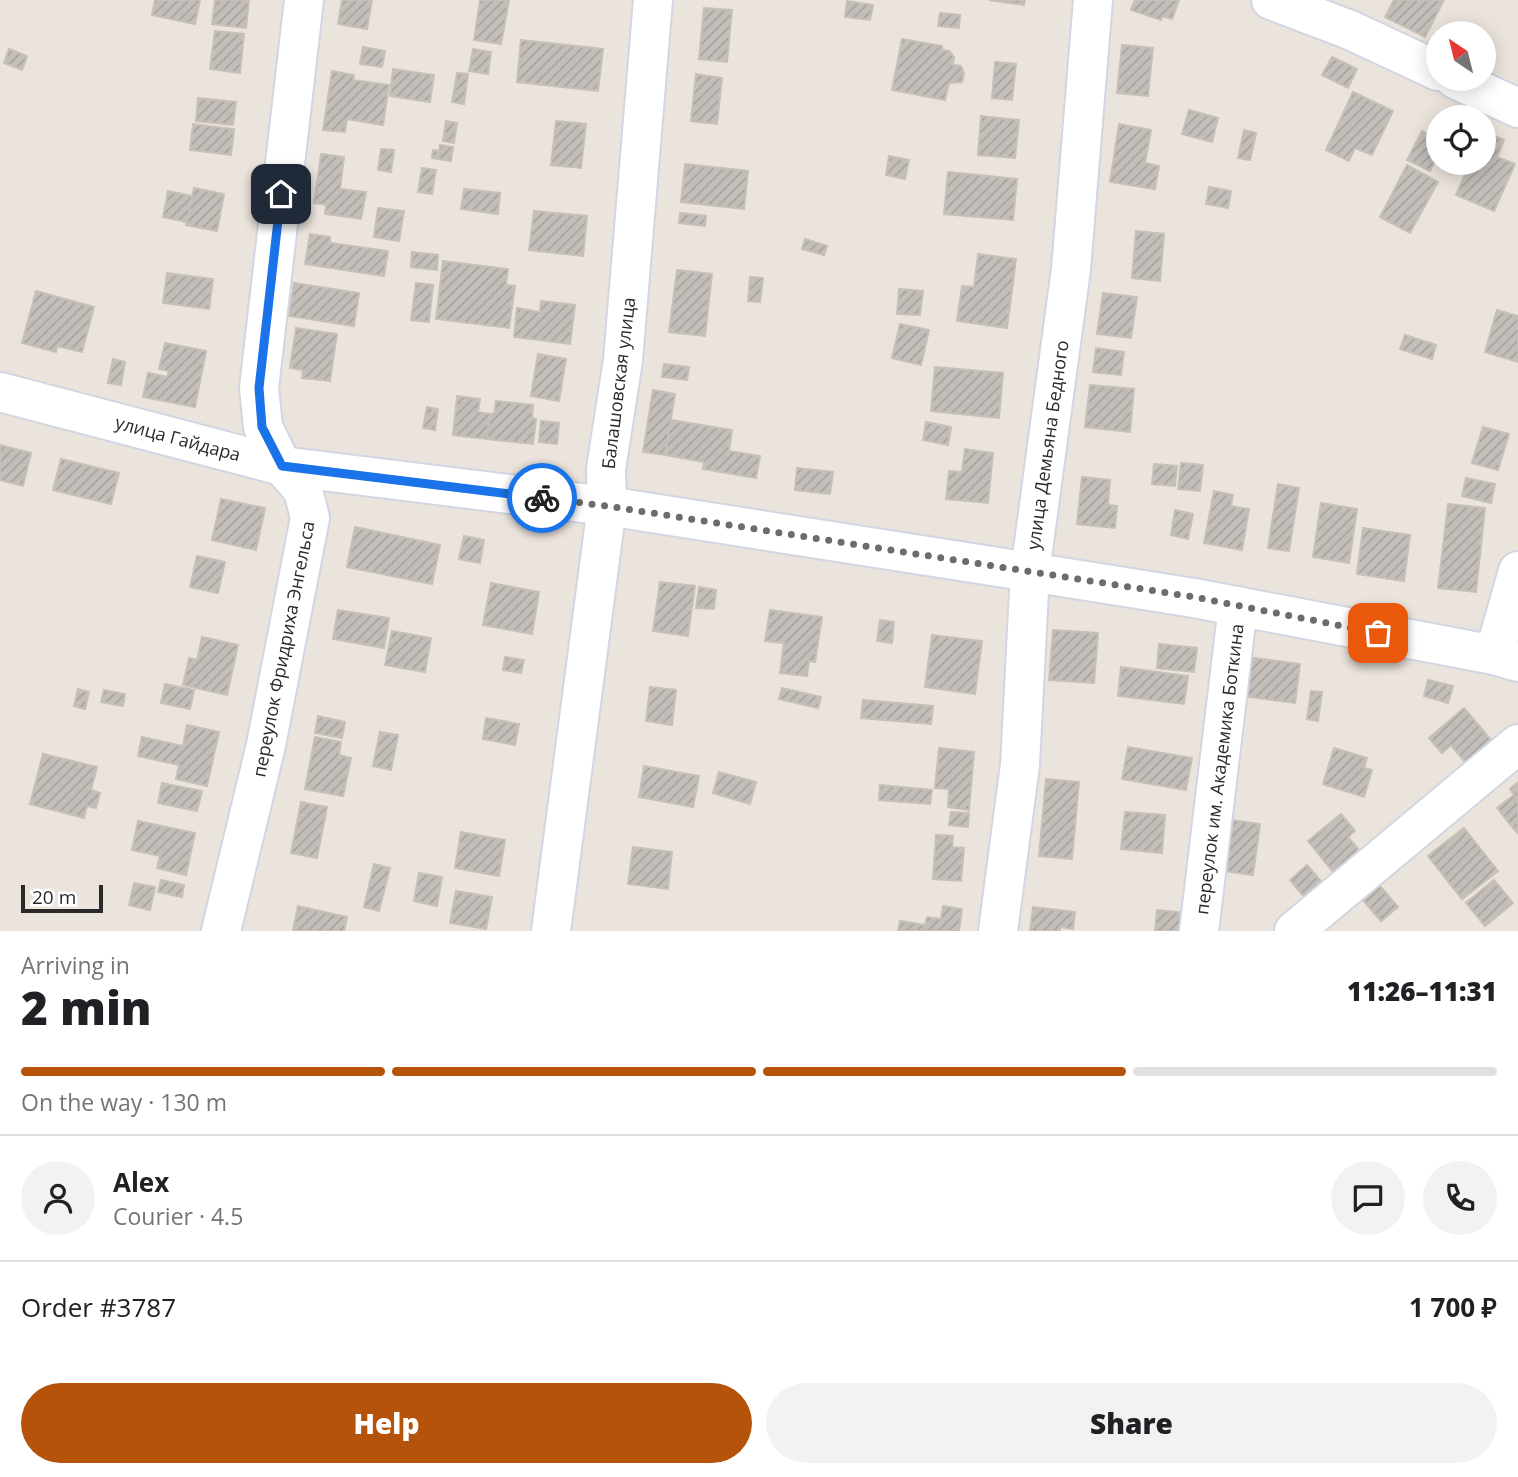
<!DOCTYPE html>
<html lang="en">
<head>
<meta charset="utf-8">
<style>
	body { margin:0; font-family:"Open Sans",sans-serif; background:#f2f2f2; color:#202124; height:100vh; display:flex; flex-direction:column; font-size:26px; white-space:nowrap }
	* { box-sizing:border-box; margin:0 }
	p { font-size:23px; color:#757577 }
	.icon { flex:none; width:38px; height:38px; fill:none; stroke:currentColor; stroke-width:2; stroke-linecap:round; stroke-linejoin:round }
	.map { position:relative; height:931px; overflow:hidden }
	.drawer { display:flex; flex-direction:column; background:#fff; flex:1 }
	.drawer>* { flex:none }
	.needle { width:46px; rotate:325deg }
	.fabs { position:absolute; left:1426px; top:21px; display:grid; gap:14px }
	.fabs a { display:grid; place-items:center; width:70px; height:70px; border-radius:50%; background:#fff; box-shadow:0 4px 18px #0003; font-size:35px }
	.scale { position:absolute; left:21px; bottom:18px; width:82px; box-sizing:border-box; padding-left:7px; border:4px solid #2a2a2a; border-top:0; font-size:19px; line-height:24px; white-space:nowrap; color:#2a2a2a; -webkit-text-stroke:5px #fff; paint-order:stroke }
	.pin { position:absolute; display:grid; place-items:center; width:60px; height:60px; color:#fff; margin:-30px; border-radius:14px; box-shadow:0 4px 10px #0006 }
	.courier { position:absolute; display:grid; place-items:center; width:70px; height:70px; margin:-35px; border:5px solid #1a73e8; border-radius:50%; background:#fff; color:#222; box-shadow:0 2px 9px #0007 }
	.headline em { font-style:normal; font-weight:800 }
	.headline div { display:flex; flex-direction:column-reverse }
	.headline { display:flex; align-items:center; justify-content:space-between; height:119px; padding:0 21px }
	h1 { font-size:46px; font-weight:800; line-height:52px }
	.bar { display:grid; grid-template-columns:repeat(4,1fr); gap:10px 7px; align-content:center; height:84px; padding:0 21px }
	.bar i { height:9px; border-radius:5px; background:#e0e0e0 }
	.bar .current { background:#b45309 }
	.bar p { grid-column:span 4 }
	.line { display:flex; align-items:center; gap:18px; padding:0 21px; border-top:2px solid #e0e0e0 }
	.line div { flex:1 }
	.round { display:grid; place-items:center; flex:none; width:74px; height:74px; border-radius:37px; background:#f2f2f2 }
	.button { display:flex; gap:14px; margin-top:auto; padding:14px 21px }
	.button a { flex:1; height:80px; border-radius:42px; background:#b45309; color:#fff; font-size:28px; font-weight:800; line-height:80px; text-align:center }
	.button a+a { background:#f2f2f2; color:#202124 }
	.map>svg:first-child { display:block }
	.building { fill:url(#building-hatch); stroke:#c6c0b7; stroke-width:2 }
	.lines { fill:none; stroke-linecap:round; stroke-linejoin:round }
	.minor-casing { stroke:#d2d5e2; stroke-width:42 }
	.minor { stroke:#fff; stroke-width:38 }
	.done { stroke:#6e6b69; stroke-width:7; stroke-dasharray:0 12.6 }
	.route { stroke:#1a73e8; stroke-width:9 }
	.labels { text-anchor:middle; dominant-baseline:central; stroke-width:5; stroke-linejoin:round; paint-order:stroke }
	.street-label { font-size:18px; fill:#2a2a2a; stroke:#fff }
</style>
</head>
<body>
<div class="map">
<svg width="1518" height="931" viewBox="0 0 1518 931">
	<defs>
		<pattern id="building-hatch" width="6" height="6" patternUnits="userSpaceOnUse" patternTransform="scale(1.75)"><rect width="6" height="6" fill="#c3beb9"/><path d="M-1 1l2-2M0 6l6-6M5 7l2-2" fill="none" stroke="#a8a39f"/></pattern>
	</defs>
	<rect width="100%" height="100%" fill="#ebe4dd"/>
	<!-- building -->
	<g class="building">
		<polygon points="155,0 200,0 195,24 152,15"/>
		<polygon points="215,0 249,0 246,28 212,24"/>
		<polygon points="342,0 372,0 367,29 338,24"/>
		<polygon points="480,0 509,0 501,44 474,40"/>
		<polygon points="989,0 1025,0 1024,5"/>
		<polygon points="1135,0 1179,0 1172,19 1162,16 1161,20 1131,10"/>
		<polygon points="1394,0 1444,0 1425,37 1385,17"/>
		<polygon points="847,1 873,5 870,20 845,17"/>
		<polygon points="704,8 732,10 727,62 699,59"/>
		<polygon points="940,13 960,15 959,28 938,26"/>
		<polygon points="215,31 244,34 240,73 210,69"/>
		<polygon points="902,39 942,46 942,50 949,51 954,57 953,65 961,66 964,73 962,82 949,83 945,100 892,90"/>
		<polygon points="521,40 603,49 598,91 517,82"/>
		<polygon points="1122,45 1153,48 1148,96 1117,93"/>
		<polygon points="363,47 385,51 382,67 360,64"/>
		<polygon points="9,49 27,56 22,70 4,63"/>
		<polygon points="473,49 491,52 488,74 469,71"/>
		<polygon points="1332,57 1357,69 1348,88 1322,75"/>
		<polygon points="995,62 1016,64 1012,100 992,98"/>
		<polygon points="393,69 434,75 430,102 390,96"/>
		<polygon points="332,71 354,75 353,80 389,85 383,125 347,119 345,132 323,130"/>
		<polygon points="457,73 468,74 464,104 452,102"/>
		<polygon points="696,74 722,78 717,124 691,121"/>
		<polygon points="1353,92 1393,111 1372,155 1355,148 1349,161 1326,150"/>
		<polygon points="198,98 236,102 233,125 196,121"/>
		<polygon points="1189,110 1218,118 1212,142 1182,134"/>
		<polygon points="981,116 1019,120 1015,158 978,155"/>
		<polygon points="446,121 457,123 454,143 443,141"/>
		<polygon points="556,121 586,124 581,168 551,165"/>
		<polygon points="193,124 234,129 231,155 190,150"/>
		<polygon points="1119,124 1151,130 1145,163 1159,166 1155,189 1110,182"/>
		<polygon points="1244,130 1256,133 1250,160 1238,158"/>
		<polygon points="1422,131 1438,139 1438,155 1430,171 1407,160"/>
		<polygon points="1484,131 1504,140 1497,157 1515,164 1494,211 1456,195 1466,172 1461,170 1464,163 1484,163"/>
		<polygon points="440,145 453,147 451,161 432,158 433,150 439,151"/>
		<polygon points="381,149 394,150 391,172 378,170"/>
		<polygon points="321,154 344,157 340,189 366,192 361,219 325,214 326,205 314,203"/>
		<polygon points="889,156 909,160 905,179 886,175"/>
		<polygon points="685,164 748,171 744,209 681,202"/>
		<polygon points="1407,165 1438,182 1410,233 1380,217"/>
		<polygon points="422,168 436,170 432,194 418,192"/>
		<polygon points="948,172 1017,179 1013,220 944,214"/>
		<polygon points="1209,187 1231,191 1228,208 1206,204"/>
		<polygon points="194,188 224,194 217,231 186,225"/>
		<polygon points="464,189 500,193 498,214 461,209"/>
		<polygon points="168,191 192,196 187,222 163,217"/>
		<polygon points="378,208 404,211 399,241 374,237"/>
		<polygon points="534,211 587,216 583,256 529,250"/>
		<polygon points="680,213 706,216 705,226 679,223"/>
		<polygon points="1136,231 1164,234 1160,281 1132,278"/>
		<polygon points="310,234 330,237 330,243 388,251 384,276 305,264"/>
		<polygon points="805,239 827,246 824,255 802,249"/>
		<polygon points="412,252 438,255 437,270 411,267"/>
		<polygon points="978,254 1016,259 1007,328 957,321 962,286 974,287"/>
		<polygon points="443,261 508,269 506,285 515,286 509,328 436,319"/>
		<polygon points="677,270 712,274 705,336 669,332"/>
		<polygon points="167,273 213,279 209,309 163,303"/>
		<polygon points="750,277 763,278 760,302 748,301"/>
		<polygon points="294,283 359,293 354,326 289,316"/>
		<polygon points="416,283 433,285 429,322 411,320"/>
		<polygon points="899,289 923,291 920,315 897,314"/>
		<polygon points="36,291 94,307 82,352 57,346 56,352 22,343"/>
		<polygon points="1103,293 1137,297 1131,338 1097,334"/>
		<polygon points="541,301 575,305 570,344 514,337 517,308 540,312"/>
		<polygon points="1497,310 1518,316 1518,362 1485,352"/>
		<polygon points="900,324 929,330 921,365 892,358"/>
		<polygon points="296,328 337,334 330,381 302,378 303,370 290,368"/>
		<polygon points="1405,335 1436,345 1432,359 1400,349"/>
		<polygon points="165,343 206,351 195,407 143,397 148,373 167,377 169,371 159,369"/>
		<polygon points="1096,348 1124,352 1121,375 1093,372"/>
		<polygon points="538,354 566,359 559,401 531,396"/>
		<polygon points="113,359 125,362 121,385 108,383"/>
		<polygon points="664,364 689,367 687,380 662,377"/>
		<polygon points="935,367 1003,373 999,418 931,411"/>
		<polygon points="1090,385 1134,389 1130,432 1085,427"/>
		<polygon points="653,390 675,394 665,455 643,452"/>
		<polygon points="457,396 480,399 478,412 490,414 487,439 453,435"/>
		<polygon points="496,401 533,405 532,418 536,419 533,444 487,439 490,414 494,414"/>
		<polygon points="427,407 438,409 435,430 423,428"/>
		<polygon points="671,420 732,430 729,451 760,456 756,478 703,469 704,462 665,455"/>
		<polygon points="541,421 559,423 557,444 539,442"/>
		<polygon points="926,422 951,427 948,445 923,440"/>
		<polygon points="1483,427 1509,434 1498,470 1472,463"/>
		<polygon points="0,445 31,453 23,486 0,480"/>
		<polygon points="965,449 993,453 988,503 946,499 949,471 962,472"/>
		<polygon points="61,459 119,473 111,504 53,490"/>
		<polygon points="1181,463 1203,465 1200,491 1178,489"/>
		<polygon points="1154,464 1177,466 1175,486 1152,484"/>
		<polygon points="797,468 833,472 830,494 795,490"/>
		<polygon points="1082,477 1110,480 1108,505 1117,506 1115,528 1077,524"/>
		<polygon points="1466,478 1495,484 1491,503 1462,496"/>
		<polygon points="1278,484 1299,488 1289,551 1268,548"/>
		<polygon points="1214,491 1233,495 1231,506 1249,509 1242,550 1204,543"/>
		<polygon points="221,499 265,508 256,550 212,540"/>
		<polygon points="1321,503 1357,509 1349,563 1313,557"/>
		<polygon points="1448,504 1485,508 1476,592 1438,588"/>
		<polygon points="1175,510 1193,514 1188,539 1171,535"/>
		<polygon points="355,527 440,545 432,584 347,567"/>
		<polygon points="1363,528 1410,535 1404,581 1357,574"/>
		<polygon points="464,536 484,540 480,563 459,559"/>
		<polygon points="197,556 225,562 218,593 190,587"/>
		<polygon points="660,582 695,586 688,636 653,631"/>
		<polygon points="491,583 539,592 532,634 483,625"/>
		<polygon points="699,587 716,590 714,609 696,608"/>
		<polygon points="338,610 389,618 384,648 333,639"/>
		<polygon points="770,610 822,617 815,662 809,661 807,676 780,673 784,643 765,641"/>
		<polygon points="880,620 894,622 892,643 877,641"/>
		<polygon points="1053,630 1098,633 1094,683 1049,680"/>
		<polygon points="392,631 431,638 425,672 385,665"/>
		<polygon points="932,635 982,641 975,694 925,687"/>
		<polygon points="202,637 238,645 227,695 183,685 189,658 197,660"/>
		<polygon points="1159,644 1197,648 1194,672 1157,668"/>
		<polygon points="1239,656 1300,664 1295,703 1234,695"/>
		<polygon points="505,657 524,660 521,673 503,670"/>
		<polygon points="1121,667 1188,676 1184,704 1118,696"/>
		<polygon points="1428,680 1453,686 1448,703 1424,696"/>
		<polygon points="165,684 194,690 190,709 161,703"/>
		<polygon points="650,687 676,690 672,725 646,721"/>
		<polygon points="782,688 821,697 818,708 779,699"/>
		<polygon points="78,689 89,692 85,709 74,706"/>
		<polygon points="104,690 125,694 123,706 101,702"/>
		<polygon points="1311,691 1322,692 1318,721 1307,719"/>
		<polygon points="863,700 933,706 931,724 861,718"/>
		<polygon points="1464,708 1491,740 1465,762 1451,745 1442,753 1429,738"/>
		<polygon points="318,716 345,722 342,738 315,733"/>
		<polygon points="486,718 519,724 515,745 483,739"/>
		<polygon points="187,725 219,732 207,786 176,779 179,765 138,756 142,737 183,746"/>
		<polygon points="380,732 398,735 391,770 373,766"/>
		<polygon points="315,737 341,742 339,755 351,758 343,796 305,789"/>
		<polygon points="1128,747 1192,758 1186,790 1122,779"/>
		<polygon points="939,748 974,752 969,810 948,807 949,789 935,788"/>
		<polygon points="1334,748 1367,758 1364,768 1372,770 1364,797 1323,784"/>
		<polygon points="43,754 97,767 91,790 100,793 96,808 87,806 84,818 30,804"/>
		<polygon points="644,766 699,776 693,807 639,797"/>
		<polygon points="719,772 756,782 750,804 713,793"/>
		<polygon points="1046,779 1079,782 1072,859 1039,856"/>
		<polygon points="1518,782 1518,832 1517,833 1497,808 1514,795 1510,789"/>
		<polygon points="162,783 202,791 197,811 158,803"/>
		<polygon points="880,785 932,790 930,804 879,800"/>
		<polygon points="301,802 327,807 317,858 291,853"/>
		<polygon points="951,812 969,813 968,827 949,825"/>
		<polygon points="1125,812 1165,815 1162,853 1121,849"/>
		<polygon points="1341,814 1355,831 1348,837 1359,850 1333,872 1308,841"/>
		<polygon points="1231,820 1260,824 1253,875 1224,871"/>
		<polygon points="138,821 195,833 186,875 157,868 160,856 132,850"/>
		<polygon points="1464,828 1498,871 1462,899 1428,856"/>
		<polygon points="461,832 505,840 499,876 455,868"/>
		<polygon points="936,835 953,836 952,847 964,848 961,881 933,879"/>
		<polygon points="633,847 672,852 668,889 628,884"/>
		<polygon points="374,864 390,868 379,911 364,907"/>
		<polygon points="1307,865 1325,886 1307,900 1290,880"/>
		<polygon points="419,873 442,877 437,906 414,901"/>
		<polygon points="161,880 184,885 182,897 158,892"/>
		<polygon points="1494,880 1513,903 1485,926 1466,903"/>
		<polygon points="134,883 155,887 150,910 129,905"/>
		<polygon points="1379,885 1398,907 1381,921 1362,899"/>
		<polygon points="456,891 492,897 486,929 450,923"/>
		<polygon points="298,906 347,917 344,931 293,931"/>
		<polygon points="943,906 962,909 959,931 898,931 900,921 925,925 927,917 941,919"/>
		<polygon points="1033,907 1075,912 1073,929 1060,927 1060,931 1030,931"/>
		<polygon points="1157,910 1185,913 1183,931 1155,931"/>
	</g>
	<g class="lines">
		<defs>
			<g id="minor">
				<polyline points="1271,0 1350,30 1438,71"/>
				<polyline points="1455,79 1518,108"/>
				<polyline points="0,392 282,466 607,506 1030,572 1194,598 1494,655 1518,662"/>
				<polyline points="1494,655 1518,571"/>
				<polyline points="221,931 266,745 310,518 303,490 282,466 263,427 259,388 304,0"/>
				<polyline points="551,931 607,506 606,469 623,360 653,0"/>
				<polyline points="998,931 1020,765 1030,572 1071,269 1093,0"/>
				<polyline points="1199,931 1238,606"/>
				<polyline points="1294,931 1518,744"/>
			</g>
		</defs>
		<!-- minor casing -->
		<use href="#minor" class="minor-casing"/>
		<!-- minor -->
		<use href="#minor" class="minor"/>
	</g>
	<g class="lines">
		<!-- done -->
		<polyline class="done" points="542,498 607,506 1194,597 1378,633"/>
		<!-- route -->
		<polyline class="route" points="281,194 259,388 262,427 282,466 542,498"/>
	</g>
	<g class="labels">
		<!-- street labels -->
		<g class="street-label">
			<text transform="translate(618 383) rotate(-83)">Балашовская улица</text>
			<text transform="translate(178 438) rotate(15)">улица Гайдара</text>
			<text transform="translate(1047 445) rotate(-82)">улица Демьяна Бедного</text>
			<text transform="translate(283 649) rotate(-79)">переулок Фридриха Энгельса</text>
			<text transform="translate(1219 769) rotate(-83)">переулок им. Академика Боткина</text>
		</g>
	</g>
</svg>
<div class="fabs">
<a><svg class="needle" viewBox="-14 -14 28 28"><path d="M0-13l5 13h-10z" fill="#e53935"/><path d="M0 13l5-13h-10z" fill="#757577"/></svg></a>
<a><svg class="icon" aria-label="locate" viewBox="0 0 24 24"><circle cx="12" cy="12" r="6"/><path d="M12 2v4M12 18v4M2 12h4M18 12h4"/></svg></a>
</div>
<div class="scale">20 m</div>
<div class="pin" style="left:1378px;top:633px;background:#ea580c"><svg class="icon" aria-label="bag" viewBox="0 0 24 24"><path d="M5 8h14l-1 12H6zM9 8a3 3 0 0 1 6 0"/></svg></div>
<div class="pin" style="left:281px;top:194px;background:#1f2937"><svg class="icon" aria-label="home" viewBox="0 0 24 24"><path d="M3 11l9-7 9 7M6 9v11h12V9"/></svg></div>
<div class="courier" style="left:542px;top:498px"><svg class="icon" aria-label="bike" viewBox="0 0 24 24"><circle cx="6" cy="16" r="4"/><circle cx="18" cy="16" r="4"/><path d="M6 16l4-8h5l3 8M10 8l3 8H6M13 5h3"/></svg></div>
</div>
<section class="drawer">
<div class="headline"><div><h1>2 min</h1><p>Arriving in</p></div><em>11:26–11:31</em></div>
<div class="bar"><i class="current"></i><i class="current"></i><i class="current"></i><i></i><p>On the way · 130 m</p></div>
<div class="line" style="height:126px"><a class="round"><svg class="icon" aria-label="person" viewBox="0 0 24 24"><circle cx="12" cy="8" r="4"/><path d="M4 21q1-7 8-7t8 7"/></svg></a><div><b>Alex</b><p>Courier · 4.5</p></div><a class="round"><svg class="icon" aria-label="chat" viewBox="0 0 24 24"><path d="M4 5h16v11H9l-5 4z"/></svg></a><a class="round"><svg class="icon" aria-label="phone" viewBox="0 0 24 24"><path d="M5 4h4l2 5-3 2q2 4 5 5l2-3 5 2v4C11 20 4 13 5 4z"/></svg></a></div>
<div class="line" style="height:91px"><div>Order #3787</div><b>1 700 ₽</b></div>
<div class="button"><a>Help</a><a>Share</a></div>
</section>
</body>
</html>
